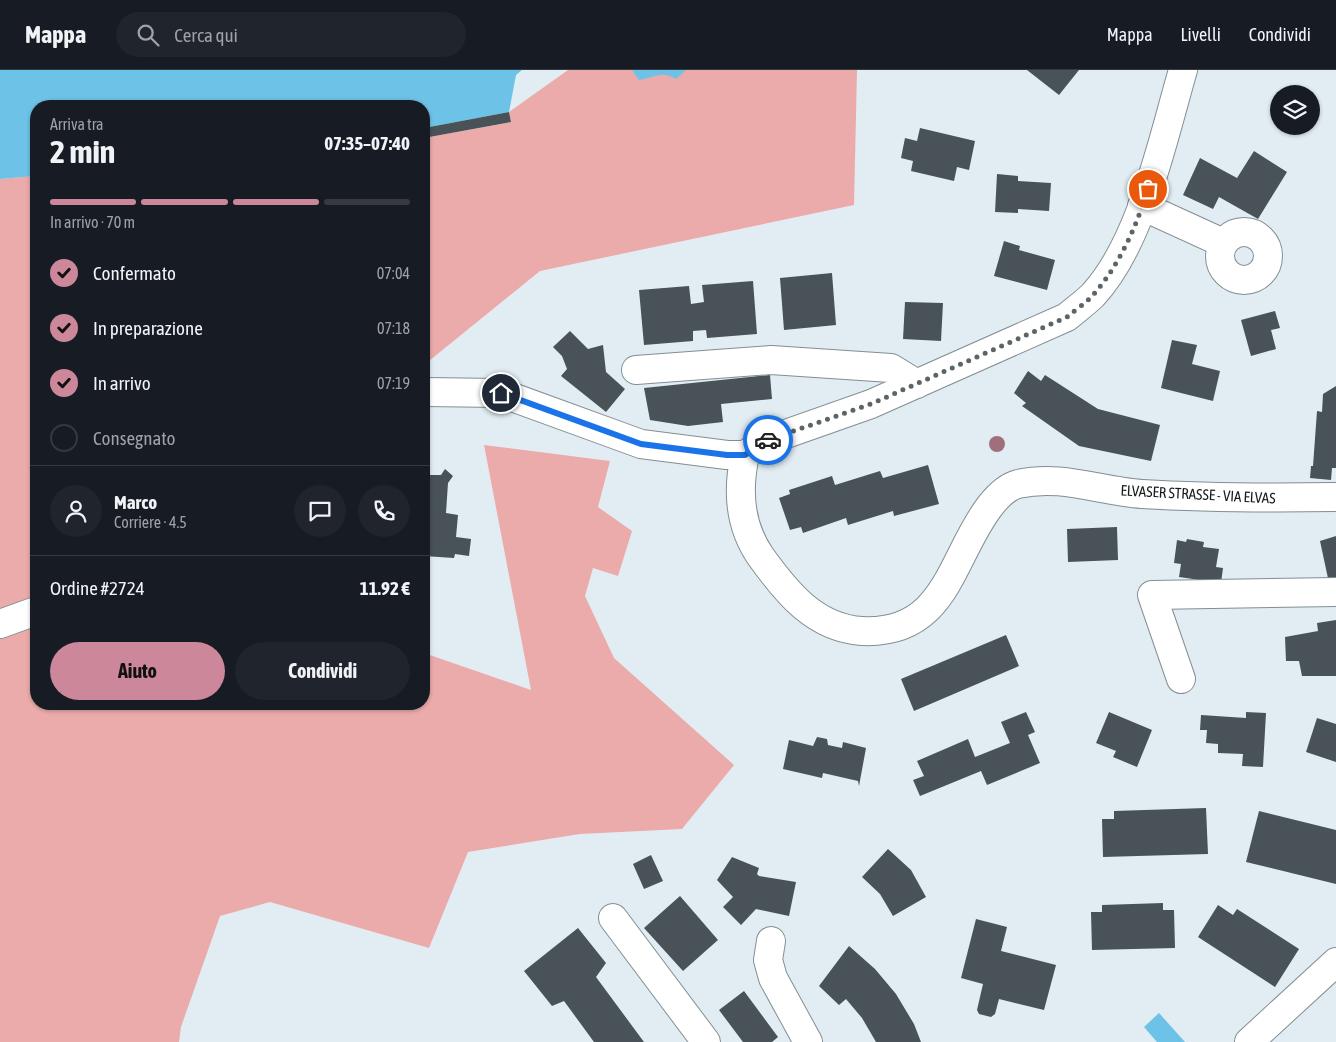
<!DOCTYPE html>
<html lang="it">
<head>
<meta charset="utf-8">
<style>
	body { margin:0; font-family:"Asap Condensed",sans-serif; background:#20242c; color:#f1f3f6; height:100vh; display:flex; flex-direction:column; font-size:19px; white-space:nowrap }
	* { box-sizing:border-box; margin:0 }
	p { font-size:16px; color:#9ea1a6 }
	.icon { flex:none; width:28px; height:28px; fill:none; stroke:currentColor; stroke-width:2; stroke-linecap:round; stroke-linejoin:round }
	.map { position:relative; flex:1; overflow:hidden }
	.sheet { position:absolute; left:30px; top:30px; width:400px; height:610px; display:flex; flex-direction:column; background:#171b24; border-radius:20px; box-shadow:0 1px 4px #0004 }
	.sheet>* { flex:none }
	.tools { position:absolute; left:1270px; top:15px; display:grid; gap:10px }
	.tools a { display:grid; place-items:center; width:50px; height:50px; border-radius:50%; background:#171b24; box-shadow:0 1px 4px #0004; font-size:25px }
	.pin { position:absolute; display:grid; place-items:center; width:42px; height:42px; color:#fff; margin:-21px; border:2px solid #fff; border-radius:50%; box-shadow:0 1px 5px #0007 }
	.courier { position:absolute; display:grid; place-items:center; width:50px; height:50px; margin:-25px; border:4px solid #1a73e8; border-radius:50%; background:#fff; color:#222; box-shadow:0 1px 6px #0007 }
	.overview em { font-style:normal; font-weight:700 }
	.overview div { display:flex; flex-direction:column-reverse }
	.overview { display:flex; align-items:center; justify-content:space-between; height:85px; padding:0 20px }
	h1 { font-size:32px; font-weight:700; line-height:38px }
	.bar { display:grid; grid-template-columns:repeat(4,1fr); gap:8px 5px; align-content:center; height:60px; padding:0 20px }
	.bar i { height:6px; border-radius:4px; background:#363941 }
	.bar .active { background:#cd879b }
	.bar p { grid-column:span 4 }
	.line { display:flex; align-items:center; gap:12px; padding:0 20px; border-top:1px solid #363941 }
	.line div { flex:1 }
	.round { display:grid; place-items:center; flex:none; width:52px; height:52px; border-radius:26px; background:#20242c }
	ol { padding:0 20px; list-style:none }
	li { display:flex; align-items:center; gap:15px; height:55px }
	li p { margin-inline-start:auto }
	li .icon { padding:5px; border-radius:50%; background:#cd879b; color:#111; stroke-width:4 }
	li:last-child { color:#9ea1a6 }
	li i { width:28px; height:28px; border:2px solid #363941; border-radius:50% }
	.button { display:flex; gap:10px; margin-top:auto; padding:10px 20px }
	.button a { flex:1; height:58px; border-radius:30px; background:#cd879b; color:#111; font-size:20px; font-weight:700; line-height:58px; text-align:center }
	.button a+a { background:#20242c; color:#f1f3f6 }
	header { display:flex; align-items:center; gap:30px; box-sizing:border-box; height:70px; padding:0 25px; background:#171b24; border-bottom:1px solid #363941 }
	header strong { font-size:24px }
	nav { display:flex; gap:28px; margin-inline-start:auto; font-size:18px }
	.search { width:350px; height:45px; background:#20242c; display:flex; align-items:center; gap:12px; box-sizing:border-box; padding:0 18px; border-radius:28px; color:#9ea1a6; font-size:19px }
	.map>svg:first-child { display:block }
	.green { fill:#ebabab }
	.water { fill:#6dc3e7 }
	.building { fill:#485257 }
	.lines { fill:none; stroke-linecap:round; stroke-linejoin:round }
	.minor-casing { stroke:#838e93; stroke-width:30 }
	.minor { stroke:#fff; stroke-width:28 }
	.tree { fill:#a06f7c }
	.done { stroke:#5d6467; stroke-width:5; stroke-dasharray:0 9 }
	.route { stroke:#1a73e8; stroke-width:6 }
	.labels { text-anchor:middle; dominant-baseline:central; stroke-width:5; stroke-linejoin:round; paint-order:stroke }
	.street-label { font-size:15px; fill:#161a1c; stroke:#fff }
</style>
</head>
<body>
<header>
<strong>Mappa</strong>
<div class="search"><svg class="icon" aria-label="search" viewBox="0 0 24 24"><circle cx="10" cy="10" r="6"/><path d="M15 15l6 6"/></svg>Cerca qui</div>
<nav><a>Mappa</a><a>Livelli</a><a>Condividi</a></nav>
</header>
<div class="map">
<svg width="1336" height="972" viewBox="0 0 1336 972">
	<rect width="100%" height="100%" fill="#e2edf3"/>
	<!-- green -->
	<g class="green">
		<polygon points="568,0 857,0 854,135 540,201 424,295 424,68 511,52 509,42"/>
		<polygon points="36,106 36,634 424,634 424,583 531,620 484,375 610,391 598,437 632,461 618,506 593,498 585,526 614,588 734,695 682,759 580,764 468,782 429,878 270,832 220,846 181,957 179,972 0,972 0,109"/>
	</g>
	<!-- water -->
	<g class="water">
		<polygon points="0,0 522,0 516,5 509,42 424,58 424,36 36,36 36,106 0,109"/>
		<path d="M632,0H686L676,9C662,0 654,8 639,10Z"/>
		<polygon points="1159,943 1185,972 1157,972 1144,957"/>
	</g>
	<!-- building -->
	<g class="building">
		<polygon points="1027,0 1079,0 1059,25"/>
		<polygon points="509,42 511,52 424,68 424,58"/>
		<polygon points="920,58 975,71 969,100 957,97 954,111 911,101 913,91 901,88 905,68 917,71"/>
		<polygon points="1254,81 1287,102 1258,149 1219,127 1213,139 1183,125 1200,88 1237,108"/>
		<polygon points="997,104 1018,106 1018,111 1051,113 1049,141 1018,139 1018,143 995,142"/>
		<polygon points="1004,171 1020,176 1019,180 1055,190 1047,220 994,206"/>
		<polygon points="832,203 836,255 784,260 780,208"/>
		<polygon points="753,211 757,264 707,268 706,260 693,261 693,271 644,275 639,220 689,216 691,234 704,232 702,215"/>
		<polygon points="905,232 943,233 941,271 903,269"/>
		<polygon points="1275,241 1280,258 1271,260 1276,279 1251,286 1241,250"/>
		<polygon points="570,261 588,279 603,275 606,302 625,319 606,342 561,306 567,299 562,286 553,277"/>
		<polygon points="1172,270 1197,275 1192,294 1220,301 1213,331 1161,318"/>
		<polygon points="1028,301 1041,311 1045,305 1098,339 1160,355 1151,391 1079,376 1022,336 1026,333 1014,323"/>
		<polygon points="770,305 772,329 721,334 723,352 688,356 650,350 644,318"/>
		<polygon points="1336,316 1336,398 1332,398 1331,410 1310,408 1311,396 1313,396 1317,341 1322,342 1323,324"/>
		<polygon points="928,395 939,434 894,446 893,441 848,455 846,448 803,463 801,457 790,460 779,428 790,424 789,420 832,406 835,415 880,401 883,408"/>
		<polygon points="445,399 453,406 448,413 446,443 458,445 456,467 471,469 469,486 455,484 454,488 424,486 424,405 441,405"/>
		<polygon points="1117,457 1118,490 1068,492 1067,459"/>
		<polygon points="1336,466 1336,511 1329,513 1320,471"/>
		<polygon points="1187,469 1204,472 1203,477 1219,479 1216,497 1223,498 1221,513 1179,507 1181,494 1174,493 1177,470 1186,472"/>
		<polygon points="1336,550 1336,606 1302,606 1299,591 1286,591 1285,567 1318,561 1317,553"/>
		<polygon points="1006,565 1019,596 914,641 901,609"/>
		<polygon points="1026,642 1035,662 1028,665 1040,693 987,715 981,701 920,726 913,710 924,706 917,691 968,669 975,687 1010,673 1001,652"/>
		<polygon points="1109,642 1152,660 1137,697 1113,687 1116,681 1096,673"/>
		<polygon points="1246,642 1266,643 1263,697 1242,696 1243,684 1218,683 1218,674 1206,673 1207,660 1200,660 1201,645 1246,648"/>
		<polygon points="1317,648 1336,654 1336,692 1306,682"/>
		<polygon points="817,667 827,669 828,675 842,678 843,672 866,678 859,716 858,711 823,703 822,708 783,699 789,670 813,676"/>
		<polygon points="1206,738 1208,784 1103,787 1102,749 1114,749 1114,741"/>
		<polygon points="1259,741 1336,760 1336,814 1246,792"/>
		<polygon points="888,779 911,800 926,827 893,846 880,824 862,807"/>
		<polygon points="651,785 663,811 644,819 633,794"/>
		<polygon points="732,787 759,798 757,804 759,806 796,812 789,846 756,839 741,855 723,837 733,827 717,810"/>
		<polygon points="680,826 718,870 683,901 644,858"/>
		<polygon points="1163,833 1163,840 1174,840 1175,878 1092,880 1091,842 1102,842 1102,835"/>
		<polygon points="1218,835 1233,845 1237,839 1299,879 1275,917 1198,867"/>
		<polygon points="976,849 1007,857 1001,881 1056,895 1044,940 999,929 995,944 991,947 979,944 977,940 983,914 961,908"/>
		<polygon points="578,858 606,893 596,907 644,972 594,972 564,931 552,936 524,901"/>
		<polygon points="849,876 875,899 896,924 914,954 921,972 876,972 862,948 846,929 839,935 819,916"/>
		<polygon points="744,921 778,967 772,972 743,972 719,940"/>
	</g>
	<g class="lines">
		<defs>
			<g id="minor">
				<path d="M1183,0C1163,68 1142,172 1093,225C1085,233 1075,240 1067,247L871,334L766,371L745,385C737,421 740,457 761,487C787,523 815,558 862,561C947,565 950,488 990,436C997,427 1006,417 1018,414C1061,404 1099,421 1142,424C1207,428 1271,428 1336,427"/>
				<polyline points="1142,136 1223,173"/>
				<circle cx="1244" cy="186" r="24"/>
				<polyline points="636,300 771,290 891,298 917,314"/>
				<polyline points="424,322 501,323 641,374 727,385 745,385"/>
				<polyline points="0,554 36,541"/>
				<polyline points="1181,609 1152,525 1336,522"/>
				<polyline points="613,848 706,972"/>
				<polyline points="771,871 768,890 773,908 808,972"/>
				<polyline points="1249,972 1336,892"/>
			</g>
		</defs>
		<!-- minor casing -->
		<use href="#minor" class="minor-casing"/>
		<!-- minor -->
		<use href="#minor" class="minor"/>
	</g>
	<!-- trees -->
	<circle class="tree" cx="997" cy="374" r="8"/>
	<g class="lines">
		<!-- done -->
		<path class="done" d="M768,370L871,334L1067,247C1075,240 1086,233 1093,225C1119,196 1137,155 1148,119"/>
		<!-- route -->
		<polyline class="route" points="501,323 641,374 727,385 745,385 768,370"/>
	</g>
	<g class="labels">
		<!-- street labels -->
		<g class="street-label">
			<text transform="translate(1198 424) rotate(3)">ELVASER STRASSE - VIA ELVAS</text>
		</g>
	</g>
</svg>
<div class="tools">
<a><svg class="icon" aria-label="layers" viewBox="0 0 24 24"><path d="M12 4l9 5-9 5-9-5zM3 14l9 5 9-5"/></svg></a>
</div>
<div class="pin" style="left:1148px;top:119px;background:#ea580c"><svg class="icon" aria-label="bag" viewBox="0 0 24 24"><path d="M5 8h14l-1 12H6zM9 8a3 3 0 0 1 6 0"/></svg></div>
<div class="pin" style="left:501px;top:323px;background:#1f2937"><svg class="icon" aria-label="home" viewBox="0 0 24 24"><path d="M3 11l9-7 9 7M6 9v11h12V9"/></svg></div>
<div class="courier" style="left:768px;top:370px"><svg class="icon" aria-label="car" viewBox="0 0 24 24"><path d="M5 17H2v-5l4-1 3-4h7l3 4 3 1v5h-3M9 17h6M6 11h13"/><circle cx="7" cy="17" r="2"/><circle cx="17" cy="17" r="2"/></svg></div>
<section class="sheet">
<div class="overview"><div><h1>2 min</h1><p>Arriva tra</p></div><em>07:35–07:40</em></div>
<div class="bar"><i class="active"></i><i class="active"></i><i class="active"></i><i></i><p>In arrivo · 70 m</p></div>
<ol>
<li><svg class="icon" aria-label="check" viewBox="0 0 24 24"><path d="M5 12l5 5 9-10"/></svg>Confermato<p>07:04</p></li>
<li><svg class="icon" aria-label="check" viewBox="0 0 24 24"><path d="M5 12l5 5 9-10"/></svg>In preparazione<p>07:18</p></li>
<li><svg class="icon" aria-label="check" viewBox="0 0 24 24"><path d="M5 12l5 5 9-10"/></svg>In arrivo<p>07:19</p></li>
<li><i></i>Consegnato</li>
</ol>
<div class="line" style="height:90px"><a class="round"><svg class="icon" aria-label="person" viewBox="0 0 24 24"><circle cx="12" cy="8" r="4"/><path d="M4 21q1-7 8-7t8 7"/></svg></a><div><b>Marco</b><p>Corriere · 4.5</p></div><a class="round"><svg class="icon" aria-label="chat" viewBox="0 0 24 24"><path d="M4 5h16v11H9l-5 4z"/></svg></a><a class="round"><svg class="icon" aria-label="phone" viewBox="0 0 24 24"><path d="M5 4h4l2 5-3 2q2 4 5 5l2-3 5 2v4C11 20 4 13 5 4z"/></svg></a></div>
<div class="line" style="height:65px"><div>Ordine #2724</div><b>11.92 €</b></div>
<div class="button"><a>Aiuto</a><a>Condividi</a></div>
</section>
</div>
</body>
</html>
